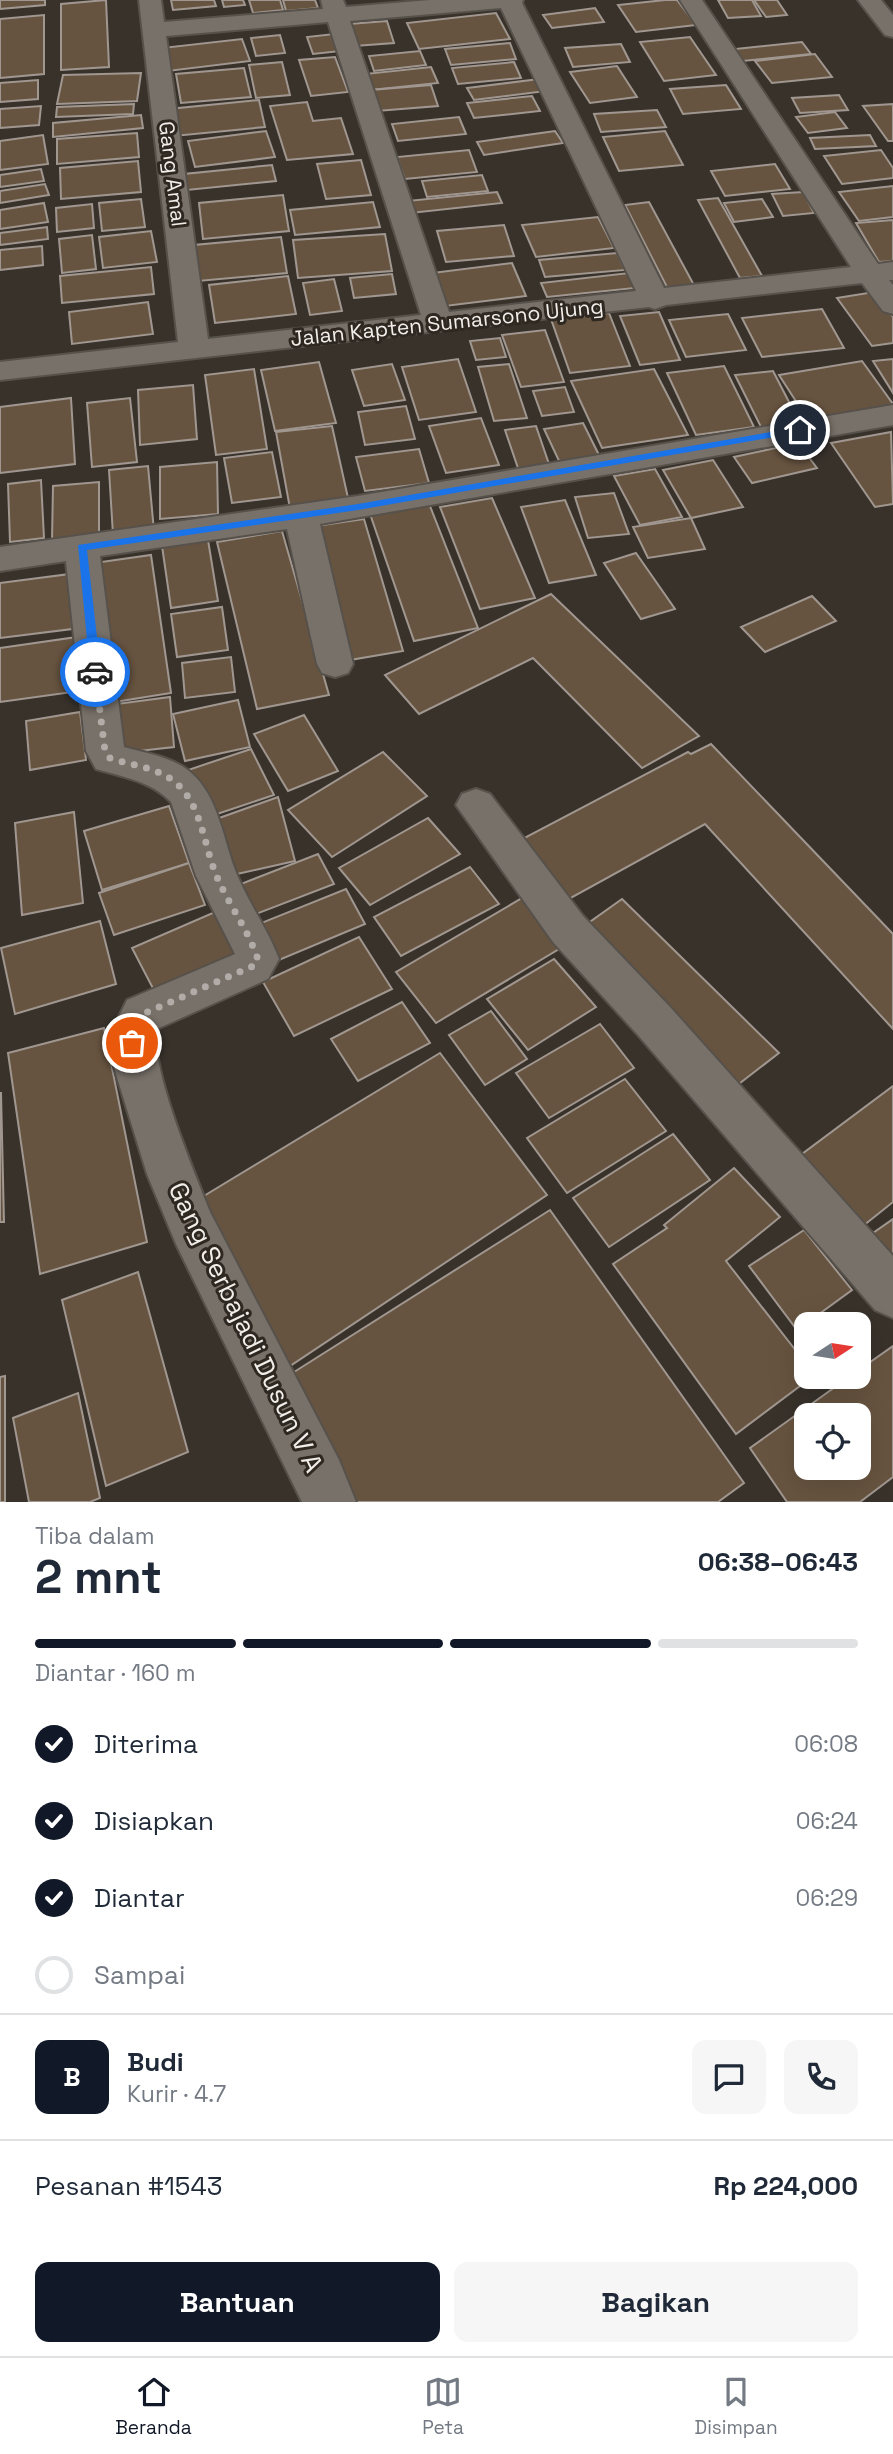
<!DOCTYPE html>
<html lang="id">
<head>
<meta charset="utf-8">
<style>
	body { margin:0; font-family:"Space Grotesk",sans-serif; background:#f6f6f7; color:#1f2937; height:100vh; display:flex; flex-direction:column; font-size:26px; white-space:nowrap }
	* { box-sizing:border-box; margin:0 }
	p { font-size:23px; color:#747a83 }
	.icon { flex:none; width:38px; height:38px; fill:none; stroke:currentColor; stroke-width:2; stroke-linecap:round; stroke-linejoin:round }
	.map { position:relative; height:1502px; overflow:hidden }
	.sheet { display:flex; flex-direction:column; background:#fff; flex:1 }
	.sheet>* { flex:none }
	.needle { width:46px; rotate:78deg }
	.fabs { position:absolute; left:794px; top:1312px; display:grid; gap:14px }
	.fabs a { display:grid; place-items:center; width:77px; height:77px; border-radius:14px; background:#fff; box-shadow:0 7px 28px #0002; font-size:35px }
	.pin { position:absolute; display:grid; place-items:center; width:60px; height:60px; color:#fff; margin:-30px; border:4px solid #fff; border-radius:50%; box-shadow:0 2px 7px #0007 }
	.courier { position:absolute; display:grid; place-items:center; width:70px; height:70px; margin:-35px; border:5px solid #1a73e8; border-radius:50%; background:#fff; color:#222; box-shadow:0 2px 9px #0007 }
	.summary em { font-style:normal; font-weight:800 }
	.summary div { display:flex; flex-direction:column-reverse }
	.summary { display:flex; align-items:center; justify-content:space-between; height:119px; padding:0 35px }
	h1 { font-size:46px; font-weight:800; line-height:52px }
	.bar { display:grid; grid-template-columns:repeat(4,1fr); gap:10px 7px; align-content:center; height:84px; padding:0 35px }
	.bar i { height:9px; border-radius:5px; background:#e0e1e3 }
	.bar .current { background:#111827 }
	.bar p { grid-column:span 4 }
	.line { display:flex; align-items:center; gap:18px; padding:0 35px; border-top:2px solid #e0e1e3 }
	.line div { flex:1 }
	.round { display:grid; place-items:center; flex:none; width:74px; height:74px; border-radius:14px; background:#f6f6f7 }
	ol { padding:0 35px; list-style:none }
	li { display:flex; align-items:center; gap:21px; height:77px }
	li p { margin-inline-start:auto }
	li .icon { padding:7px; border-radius:50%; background:#111827; color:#fff; stroke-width:4 }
	li:last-child { color:#747a83 }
	li i { width:38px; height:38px; border:4px solid #e0e1e3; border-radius:50% }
	.cta { display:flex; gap:14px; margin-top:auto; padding:14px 35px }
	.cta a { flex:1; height:80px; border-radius:14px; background:#111827; color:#fff; font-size:28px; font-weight:800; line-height:80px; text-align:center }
	.cta a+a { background:#f6f6f7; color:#1f2937 }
	.menu { display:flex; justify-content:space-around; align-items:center; height:98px; border-top:2px solid #e0e1e3; background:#fff; font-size:19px; color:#747a83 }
	.menu a { display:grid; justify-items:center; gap:4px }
	.menu .current { color:#111827 }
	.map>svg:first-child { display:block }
	.building { fill:#675440; stroke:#a09790; stroke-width:2; fill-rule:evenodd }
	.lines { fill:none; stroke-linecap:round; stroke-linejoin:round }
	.minor-casing { stroke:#56514b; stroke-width:4 }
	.minor { fill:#787169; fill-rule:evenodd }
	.route { fill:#1a73e8 }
	.done { stroke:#b1aca7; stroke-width:7; stroke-dasharray:0 12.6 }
	.labels { text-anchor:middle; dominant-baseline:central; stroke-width:6; stroke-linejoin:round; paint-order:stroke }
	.far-street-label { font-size:21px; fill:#f2eeea; stroke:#2e2821 }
	.street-label { font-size:26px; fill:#f2eeea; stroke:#2e2821 }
</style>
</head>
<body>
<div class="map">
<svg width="893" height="1502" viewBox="0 0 893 1502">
	<rect width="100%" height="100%" fill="#38322b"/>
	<!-- building -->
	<g class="building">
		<polygon points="0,0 45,0 45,5 0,9"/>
		<polygon points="106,0 109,67 61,70 61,4"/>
		<polygon points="171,0 214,0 216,6 173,10"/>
		<polygon points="222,0 243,0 245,5 224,7"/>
		<polygon points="249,0 280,0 283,10 253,13"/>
		<polygon points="283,0 315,0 318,8 286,11"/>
		<polygon points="665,0 677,0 696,25 636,32 618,5"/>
		<polygon points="718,0 752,0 761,16 728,18"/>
		<polygon points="754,0 777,0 787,15 766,17"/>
		<polygon points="595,8 604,22 552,28 543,15"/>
		<polygon points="496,13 510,39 419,49 407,23"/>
		<polygon points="44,15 44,74 0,78 0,19"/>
		<polygon points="387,21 394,43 355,46 349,24"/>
		<polygon points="334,34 341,51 313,54 307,37"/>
		<polygon points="280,35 285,53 256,56 251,38"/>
		<polygon points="690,37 716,75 664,81 640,42"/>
		<polygon points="242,39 250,61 168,71 162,48"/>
		<polygon points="802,42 811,54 743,61 735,49"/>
		<polygon points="510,43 516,59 451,65 445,49"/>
		<polygon points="621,44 630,62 573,67 565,48"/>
		<polygon points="420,51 426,65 374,71 369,56"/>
		<polygon points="815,54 832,77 772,83 755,61"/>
		<polygon points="335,57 348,92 311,96 299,60"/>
		<polygon points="282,62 290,95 256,98 249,65"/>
		<polygon points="514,62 521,78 458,84 452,68"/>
		<polygon points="617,66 637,97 590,103 570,72"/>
		<polygon points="431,67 438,83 371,90 365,74"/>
		<polygon points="244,68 251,97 181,103 176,74"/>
		<polygon points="141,73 137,101 57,104 63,75"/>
		<polygon points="539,79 546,91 474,100 467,88"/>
		<polygon points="38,80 38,99 0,102 0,83"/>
		<polygon points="431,85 438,106 377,111 371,90"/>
		<polygon points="726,85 741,109 683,114 670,89"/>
		<polygon points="839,95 848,110 800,113 792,98"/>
		<polygon points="532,96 540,111 474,118 467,103"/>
		<polygon points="259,100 265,127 174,136 169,109"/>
		<polygon points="307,102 313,121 341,118 353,154 287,160 270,106"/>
		<polygon points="134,104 133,114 56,117 57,107"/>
		<polygon points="893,104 893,141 888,141 863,106"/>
		<polygon points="41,106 39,125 0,128 0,109"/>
		<polygon points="657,110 666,127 601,132 594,114"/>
		<polygon points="835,112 847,128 808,133 796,117"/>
		<polygon points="141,115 143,128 53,137 53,123"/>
		<polygon points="459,117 466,134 398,141 392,124"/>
		<polygon points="266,131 275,157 195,167 188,141"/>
		<polygon points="555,131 563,143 484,155 477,142"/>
		<polygon points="665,131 683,165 619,171 603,137"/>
		<polygon points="137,133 139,157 57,164 57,139"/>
		<polygon points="43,135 48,164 0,170 0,141"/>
		<polygon points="870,135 876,146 815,149 810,138"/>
		<polygon points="469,150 477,172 405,179 397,157"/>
		<polygon points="881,150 893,168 893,178 842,184 824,156"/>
		<polygon points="361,160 371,195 326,199 317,164"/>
		<polygon points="138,161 141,192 61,199 60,168"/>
		<polygon points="775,164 790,189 725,196 711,171"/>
		<polygon points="272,165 276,181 187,190 184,174"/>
		<polygon points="41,169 44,181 0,187 0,175"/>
		<polygon points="482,175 488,191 427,197 422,181"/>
		<polygon points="45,184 49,195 0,203 0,191"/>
		<polygon points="893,186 893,217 859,221 839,192"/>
		<polygon points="497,192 502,203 411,213 407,201"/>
		<polygon points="803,192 814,213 783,216 772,194"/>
		<polygon points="283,195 289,231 203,239 199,203"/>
		<polygon points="718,198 762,276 740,278 698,200"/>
		<polygon points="141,199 145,227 102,231 99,203"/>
		<polygon points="762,199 773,217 734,222 724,203"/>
		<polygon points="373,202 380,227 295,235 290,210"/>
		<polygon points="649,202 695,287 669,291 625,205"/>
		<polygon points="44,203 48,222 0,229 0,210"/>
		<polygon points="92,204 94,228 57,232 56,208"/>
		<polygon points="598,217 614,248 536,257 522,225"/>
		<polygon points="893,220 893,261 879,262 856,223"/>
		<polygon points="504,225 514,256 446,262 437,231"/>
		<polygon points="47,227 48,239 0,245 0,233"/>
		<polygon points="151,231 157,262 103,268 99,237"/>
		<polygon points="385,234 392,271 298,278 293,240"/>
		<polygon points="92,235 96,269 62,273 59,239"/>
		<polygon points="281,237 287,273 198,281 194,245"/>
		<polygon points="42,246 43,265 0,270 0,250"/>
		<polygon points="617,253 625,270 545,277 539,260"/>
		<polygon points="512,263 526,296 445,306 432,273"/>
		<polygon points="151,267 154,294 62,303 60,276"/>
		<polygon points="629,273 635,288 547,297 541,283"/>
		<polygon points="392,274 396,294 354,298 350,278"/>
		<polygon points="288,276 296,314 215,323 209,285"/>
		<polygon points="334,279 342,311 310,315 303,283"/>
		<polygon points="874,292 893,317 893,343 872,346 837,298"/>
		<polygon points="148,302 153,334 72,344 69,312"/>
		<polygon points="822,309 844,348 762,357 742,318"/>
		<polygon points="659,312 680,360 640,365 620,316"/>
		<polygon points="609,313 630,366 570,373 551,319"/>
		<polygon points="728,314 746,350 686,357 669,320"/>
		<polygon points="545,330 564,382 521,387 502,335"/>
		<polygon points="500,338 506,357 476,360 470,341"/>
		<polygon points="458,359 476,412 419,420 402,367"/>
		<polygon points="893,359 893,393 873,361"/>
		<polygon points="862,361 893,404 893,408 810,423 779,375"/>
		<polygon points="319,362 336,423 275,431 261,370"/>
		<polygon points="392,364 405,400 364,406 352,370"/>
		<polygon points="509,364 527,418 494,421 478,367"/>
		<polygon points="724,366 754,427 696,435 667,373"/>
		<polygon points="254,369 267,449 216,455 205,375"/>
		<polygon points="654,369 688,435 602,448 571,381"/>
		<polygon points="773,371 803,429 764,433 735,375"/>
		<polygon points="193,385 197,439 140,445 138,390"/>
		<polygon points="565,387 574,412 542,416 533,391"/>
		<polygon points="71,398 75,464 0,473 0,407"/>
		<polygon points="130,398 137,462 92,467 87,403"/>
		<polygon points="406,406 415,439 365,445 358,412"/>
		<polygon points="481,418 499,465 446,473 429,426"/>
		<polygon points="583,423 600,457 560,463 544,429"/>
		<polygon points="332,426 350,507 291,514 276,432"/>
		<polygon points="536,426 551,470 520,474 505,430"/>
		<polygon points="891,432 893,504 875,507 831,443"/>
		<polygon points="798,443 817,468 752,483 734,457"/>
		<polygon points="419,449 429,483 365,491 356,457"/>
		<polygon points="272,452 281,497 232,503 224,458"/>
		<polygon points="713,460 743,507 691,518 663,470"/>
		<polygon points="217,462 218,514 160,519 160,467"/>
		<polygon points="148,466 154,531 113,535 109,470"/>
		<polygon points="655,469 682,517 640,525 614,476"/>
		<polygon points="41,480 44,538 10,542 8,484"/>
		<polygon points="99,482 99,536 52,540 53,486"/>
		<polygon points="614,493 629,534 588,538 575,497"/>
		<polygon points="492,498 535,598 480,609 440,507"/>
		<polygon points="565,500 596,575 549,583 521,507"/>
		<polygon points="428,501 478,628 414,641 369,511"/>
		<polygon points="691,518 705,549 648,558 633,527"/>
		<polygon points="364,519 403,651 344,661 309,527"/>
		<polygon points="282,531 329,695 257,709 217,542"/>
		<polygon points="208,540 218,601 171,608 162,546"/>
		<polygon points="636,553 675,609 641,619 604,563"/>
		<polygon points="151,555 171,693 102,704 87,564"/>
		<polygon points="70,574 72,629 0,638 0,583"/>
		<polygon points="551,594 699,736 642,768 533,658 419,714 385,675"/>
		<polygon points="812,596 836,621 765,652 741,627"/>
		<polygon points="222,607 228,650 177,657 171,614"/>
		<polygon points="77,637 80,691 0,702 0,648"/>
		<polygon points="231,657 235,692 185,698 182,663"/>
		<polygon points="170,697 174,747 112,754 109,705"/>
		<polygon points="238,700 250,747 185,761 173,714"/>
		<polygon points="80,712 86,760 30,770 26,721"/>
		<polygon points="304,715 338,771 288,791 254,734"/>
		<polygon points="711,744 893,934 893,1029 705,824 558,905 509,846 688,752 691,754"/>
		<polygon points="251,749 274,795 208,817 188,770"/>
		<polygon points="383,752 427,796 332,857 288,810"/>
		<polygon points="278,797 295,861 219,878 208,822"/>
		<polygon points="169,806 189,863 102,890 84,831"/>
		<polygon points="74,812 83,903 22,915 15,823"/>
		<polygon points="428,818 460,854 370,905 339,868"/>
		<polygon points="318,854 334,884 243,919 228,889"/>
		<polygon points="189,863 205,905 114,935 99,893"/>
		<polygon points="470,867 499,904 401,956 374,917"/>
		<polygon points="346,889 365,924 267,965 249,928"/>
		<polygon points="522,898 564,946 436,1023 396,972"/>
		<polygon points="622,899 779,1053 735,1087 580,929"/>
		<polygon points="215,912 242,962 159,1000 132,948"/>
		<polygon points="100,921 116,984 15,1014 1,948"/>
		<polygon points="359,937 392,989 294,1036 263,982"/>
		<polygon points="554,959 596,1007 528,1050 487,999"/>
		<polygon points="402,1002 430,1043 358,1081 331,1039"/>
		<polygon points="491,1011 527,1059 485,1085 449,1035"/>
		<polygon points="600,1024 634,1068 549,1118 516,1073"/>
		<polygon points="104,1028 147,1242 40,1274 8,1053"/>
		<polygon points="440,1053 547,1195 287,1368 189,1205"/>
		<polygon points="625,1079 666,1131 567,1193 527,1138"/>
		<polygon points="893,1086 893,1202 858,1230 794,1160"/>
		<polygon points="1,1093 4,1222 0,1222 0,1093"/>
		<polygon points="673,1134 710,1180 609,1247 573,1198"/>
		<polygon points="734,1168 780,1217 726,1261 807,1365 807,1377 812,1377 736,1434 613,1264 667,1228 664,1225"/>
		<polygon points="550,1210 744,1483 718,1502 351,1502 283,1379"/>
		<polygon points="893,1219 893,1277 863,1240"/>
		<polygon points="804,1230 852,1290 797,1330 749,1266"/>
		<polygon points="138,1272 188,1452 106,1486 62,1300"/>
		<path d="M893,1346V1477L860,1502H787L750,1448L849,1377H859V1370ZM807,1416H859V1468H807Z"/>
		<polygon points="5,1376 5,1502 0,1502 0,1377"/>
		<polygon points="78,1393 100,1498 90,1502 29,1502 13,1418"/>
	</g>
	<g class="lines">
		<defs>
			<g id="minor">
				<path d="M139,0H161L164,22L323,9L321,0H343L346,7L430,0H523L522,3L664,288L851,267L680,0H702L878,264L893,262V280H889L893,285V314L883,311L862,283L666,305L655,309L649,307L0,380V362L178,342ZM501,8L636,291L449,312L350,21ZM328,22L421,315L208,339L166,36Z"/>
				<polygon points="858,0 881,0 893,15 893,37 885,35"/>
				<path d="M893,405V425L320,524L353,664L348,673L335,677L322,673L317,664L287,529L100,556L124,747C145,753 172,757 189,771C220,796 223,843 238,877C250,905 268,930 279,959L268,979L159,1028C144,1055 198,1181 211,1214L339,1460L356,1502H302L176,1244L147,1174L112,1061L111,1033L127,1000L235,954L196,876L171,802C151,781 123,777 96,769L86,751L66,561L0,571V547L358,496Z"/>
				<polygon points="476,789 490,794 583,916 670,1007 893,1256 893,1318 875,1310 638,1035 553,942 456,805 462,794"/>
			</g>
		</defs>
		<!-- minor casing -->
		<use href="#minor" class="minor-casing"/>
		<!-- minor -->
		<use href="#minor" class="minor"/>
	</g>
	<!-- route -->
	<polygon class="route" points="800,427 804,430 803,432 358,510 87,550 101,672 95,676 90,672 78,545 358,504"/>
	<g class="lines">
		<!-- done -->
		<path class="done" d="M95,672L105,751L110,758C132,766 156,766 176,783C202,805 204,847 217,877C229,905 249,931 258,960L253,966L143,1014L136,1023L132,1043"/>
	</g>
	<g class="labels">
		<!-- far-street labels -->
		<g class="far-street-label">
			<text transform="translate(173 174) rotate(83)">Gang Amal</text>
			<text transform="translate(447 322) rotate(-6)">Jalan Kapten Sumarsono Ujung</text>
		</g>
		<!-- street labels -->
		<g class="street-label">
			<text transform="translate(246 1327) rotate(64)">Gang Serbajadi Dusun V A</text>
		</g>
	</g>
</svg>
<div class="fabs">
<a><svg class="needle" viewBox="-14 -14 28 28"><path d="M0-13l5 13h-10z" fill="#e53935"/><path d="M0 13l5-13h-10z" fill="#747a83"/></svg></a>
<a><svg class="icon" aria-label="locate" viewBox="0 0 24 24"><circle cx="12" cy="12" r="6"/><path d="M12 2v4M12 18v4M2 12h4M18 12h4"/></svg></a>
</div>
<div class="pin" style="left:132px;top:1043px;background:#ea580c"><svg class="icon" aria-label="bag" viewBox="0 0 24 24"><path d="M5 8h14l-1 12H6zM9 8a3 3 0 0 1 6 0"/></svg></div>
<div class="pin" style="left:800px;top:430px;background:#1f2937"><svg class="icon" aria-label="home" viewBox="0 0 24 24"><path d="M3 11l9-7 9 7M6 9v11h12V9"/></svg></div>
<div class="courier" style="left:95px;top:672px"><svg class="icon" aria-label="car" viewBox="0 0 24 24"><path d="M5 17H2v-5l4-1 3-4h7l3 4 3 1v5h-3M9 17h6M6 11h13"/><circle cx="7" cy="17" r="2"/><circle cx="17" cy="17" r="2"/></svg></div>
</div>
<section class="sheet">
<div class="summary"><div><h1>2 mnt</h1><p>Tiba dalam</p></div><em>06:38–06:43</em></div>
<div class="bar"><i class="current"></i><i class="current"></i><i class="current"></i><i></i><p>Diantar · 160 m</p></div>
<ol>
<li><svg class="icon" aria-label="check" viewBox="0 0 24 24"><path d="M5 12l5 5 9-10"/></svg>Diterima<p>06:08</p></li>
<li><svg class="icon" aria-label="check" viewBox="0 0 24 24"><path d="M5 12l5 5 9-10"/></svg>Disiapkan<p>06:24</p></li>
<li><svg class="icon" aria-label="check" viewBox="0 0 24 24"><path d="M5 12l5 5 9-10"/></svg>Diantar<p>06:29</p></li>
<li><i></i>Sampai</li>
</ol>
<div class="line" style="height:126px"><b class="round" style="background:#111827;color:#fff">B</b><div><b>Budi</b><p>Kurir · 4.7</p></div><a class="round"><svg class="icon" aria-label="chat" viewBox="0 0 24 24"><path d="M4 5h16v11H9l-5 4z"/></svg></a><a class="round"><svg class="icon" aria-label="phone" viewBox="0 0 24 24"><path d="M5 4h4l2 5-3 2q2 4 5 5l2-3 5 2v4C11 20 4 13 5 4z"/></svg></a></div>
<div class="line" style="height:91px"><div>Pesanan #1543</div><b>Rp 224,000</b></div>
<div class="cta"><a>Bantuan</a><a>Bagikan</a></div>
</section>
<nav class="menu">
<a class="current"><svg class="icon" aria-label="home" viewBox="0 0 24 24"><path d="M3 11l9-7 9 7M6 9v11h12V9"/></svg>Beranda</a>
<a><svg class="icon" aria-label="map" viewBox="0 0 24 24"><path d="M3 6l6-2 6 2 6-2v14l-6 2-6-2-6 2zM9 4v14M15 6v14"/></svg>Peta</a>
<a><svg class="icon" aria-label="saved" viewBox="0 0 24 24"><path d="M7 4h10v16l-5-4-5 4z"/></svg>Disimpan</a>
</nav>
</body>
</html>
